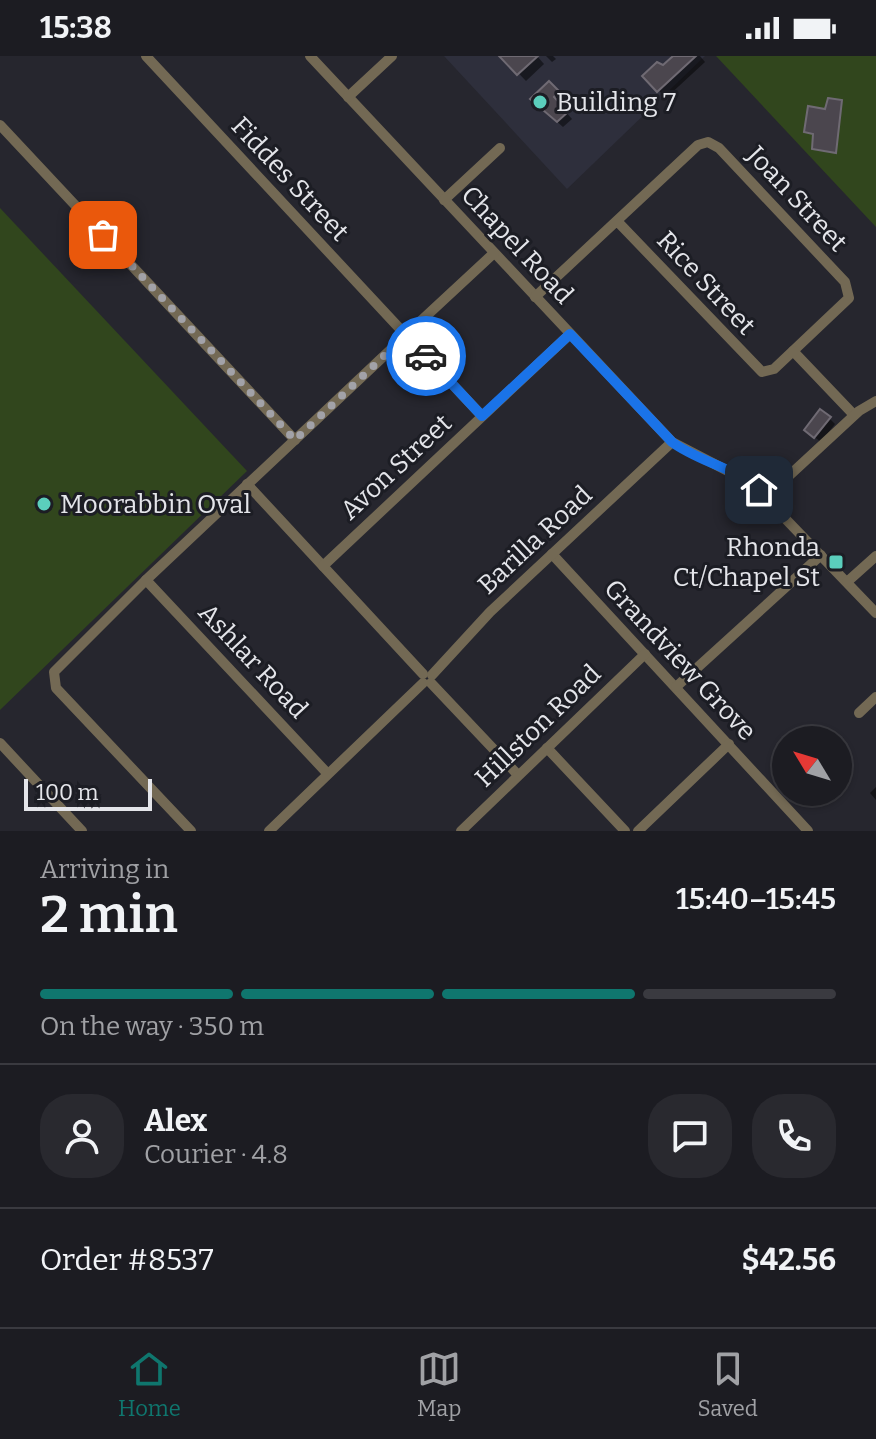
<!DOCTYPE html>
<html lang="en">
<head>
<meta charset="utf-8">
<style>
	body { margin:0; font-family:Bitter,serif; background:#29292f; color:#f1f3f6; height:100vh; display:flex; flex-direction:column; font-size:30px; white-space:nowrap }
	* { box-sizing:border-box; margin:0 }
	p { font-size:26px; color:#a0a1a5 }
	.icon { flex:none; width:44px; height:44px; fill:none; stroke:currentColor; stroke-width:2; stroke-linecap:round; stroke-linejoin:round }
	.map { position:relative; height:775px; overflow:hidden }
	.side { display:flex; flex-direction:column; background:#1c1c22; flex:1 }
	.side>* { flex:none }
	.needle { width:52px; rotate:308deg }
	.controls { position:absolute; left:772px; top:670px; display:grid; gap:16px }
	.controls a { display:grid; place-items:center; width:80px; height:80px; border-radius:50%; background:#1c1c22; box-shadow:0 2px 6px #0004,0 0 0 2px #3a3a40; font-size:40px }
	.scale { position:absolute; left:24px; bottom:20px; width:128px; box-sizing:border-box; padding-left:8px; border:4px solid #e4e5ea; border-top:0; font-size:22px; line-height:28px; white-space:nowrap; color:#e4e5ea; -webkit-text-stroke:6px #1c1d24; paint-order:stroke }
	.pin { position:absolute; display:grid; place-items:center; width:68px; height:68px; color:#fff; margin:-34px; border-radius:16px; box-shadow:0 4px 12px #0006 }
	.courier { position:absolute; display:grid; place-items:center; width:80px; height:80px; margin:-40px; border:6px solid #1a73e8; border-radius:50%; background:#fff; color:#222; box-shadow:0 2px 10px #0007 }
	.overview em { font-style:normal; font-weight:600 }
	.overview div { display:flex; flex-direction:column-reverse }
	.overview { display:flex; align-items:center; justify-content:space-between; height:136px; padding:0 40px }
	h1 { font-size:52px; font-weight:600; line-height:60px }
	.bar { display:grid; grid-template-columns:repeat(4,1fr); gap:12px 8px; align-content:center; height:96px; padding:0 40px }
	.bar i { height:10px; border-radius:6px; background:#3a3a40 }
	.bar .on { background:#0f766e }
	.bar p { grid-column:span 4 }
	.line { display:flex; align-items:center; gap:20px; padding:0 40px; border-top:2px solid #3a3a40 }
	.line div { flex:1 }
	.round { display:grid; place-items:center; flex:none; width:84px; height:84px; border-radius:32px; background:#29292f }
	.status { display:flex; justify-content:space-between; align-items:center; height:56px; padding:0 40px; background:#1c1c22; direction:ltr }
	.status svg { height:22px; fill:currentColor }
	.dock { display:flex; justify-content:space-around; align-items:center; height:112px; border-top:2px solid #3a3a40; background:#1c1c22; font-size:22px; color:#a0a1a5 }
	.dock a { display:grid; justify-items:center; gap:4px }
	.dock .on { color:#0f766e }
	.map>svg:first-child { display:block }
	.built { fill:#2e2f3c }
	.green { fill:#31461d }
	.shadow { fill:#0007 }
	.building { fill:#4b464e; stroke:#6f6a73; stroke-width:2 }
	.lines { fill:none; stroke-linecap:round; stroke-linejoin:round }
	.minor { stroke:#736954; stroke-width:10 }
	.done { stroke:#a2a2a8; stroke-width:8; stroke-dasharray:0 14.4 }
	.route { stroke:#1a73e8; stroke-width:10 }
	.poi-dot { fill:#5bcebc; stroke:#1c1d24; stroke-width:3 }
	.labels { text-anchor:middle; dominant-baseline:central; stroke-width:6; stroke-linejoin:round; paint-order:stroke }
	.poi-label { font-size:26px; fill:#e4e5ea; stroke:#1c1d24; text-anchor:start }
	.street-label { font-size:26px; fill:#e4e5ea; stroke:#1c1d24 }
</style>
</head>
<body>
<div class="status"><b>15:38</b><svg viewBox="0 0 49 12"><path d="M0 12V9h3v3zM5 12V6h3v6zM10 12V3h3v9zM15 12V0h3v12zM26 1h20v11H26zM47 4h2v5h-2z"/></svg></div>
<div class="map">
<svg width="876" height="775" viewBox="0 0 876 775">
	<rect width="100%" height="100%" fill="#26262e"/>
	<!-- built -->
	<polygon class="built" points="444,0 705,0 567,133"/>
	<!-- green -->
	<g class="green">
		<polygon points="716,0 876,0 876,171"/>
		<polygon points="0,152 247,415 0,654"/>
	</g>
	<!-- shadow -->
	<g class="shadow">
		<polygon points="502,0 537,0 544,8 526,25"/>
		<polygon points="546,0 553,0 556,3 552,6"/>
		<polygon points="676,0 700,0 705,6 666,42 645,20 663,12"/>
		<polygon points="549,28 563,42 558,47 572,63 563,71 538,49"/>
		<polygon points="829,362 835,368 821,386 812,379"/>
		<polygon points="876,731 876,744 870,737"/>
	</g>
	<!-- building -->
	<g class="building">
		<polygon points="499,0 538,0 517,19"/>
		<polygon points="673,0 696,0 657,36 642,20 657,6 663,9"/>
		<polygon points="549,25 559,35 554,41 568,56 557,66 530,43"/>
		<polygon points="828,42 842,44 836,97 812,93 813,78 804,76 808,50 825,53"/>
		<polygon points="820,353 831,361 814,382 804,374"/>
	</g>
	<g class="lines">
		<!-- minor -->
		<g class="minor">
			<polyline points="146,0 402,275"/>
			<polyline points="310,0 672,386 751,427 876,557"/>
			<polyline points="348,41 392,0"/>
			<polyline points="0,69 295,384"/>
			<polyline points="444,144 500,92"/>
			<polyline points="535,241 698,89 708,86 719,92 845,226 849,242 774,313 762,316 617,165"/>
			<polyline points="410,275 494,197"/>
			<polyline points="410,283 482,360"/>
			<polyline points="793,295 854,359"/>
			<polyline points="247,428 423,618"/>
			<polyline points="766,441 859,355 876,345"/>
			<polyline points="552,498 808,775"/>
			<polyline points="323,510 570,278"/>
			<polyline points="146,524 327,717"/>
			<polyline points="847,526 876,500"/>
			<polyline points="432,619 490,556 672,386"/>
			<polyline points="431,627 518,719"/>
			<polyline points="676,631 821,499"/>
			<polyline points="859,657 876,641"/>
			<polyline points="0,687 82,775"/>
			<polyline points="547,692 625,775"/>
			<polyline points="191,775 56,632 54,616 146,524 402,283"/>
			<polyline points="269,775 423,627"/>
			<polyline points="461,775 645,598"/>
			<polyline points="638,775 729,688"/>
		</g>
	</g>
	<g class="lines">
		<!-- done -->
		<polyline class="done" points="103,179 295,384 402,283 410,283 426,300"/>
		<!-- route -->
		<path class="route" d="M426,300L482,360L570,278L672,386C699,406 734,411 759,434"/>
	</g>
	<!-- markers -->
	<g class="poi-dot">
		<circle cx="540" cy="46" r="8"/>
		<circle cx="44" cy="448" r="8"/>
		<rect x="828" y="498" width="16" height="16" rx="4"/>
	</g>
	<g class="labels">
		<!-- poi labels -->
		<g class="poi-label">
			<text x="556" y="46">Building 7</text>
			<text x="60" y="448">Moorabbin Oval</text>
			<text x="820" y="491" text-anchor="end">Rhonda<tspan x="820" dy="30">Ct/Chapel St</tspan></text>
		</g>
		<!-- street labels -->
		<g class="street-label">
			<text transform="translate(290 123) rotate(47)">Fiddes Street</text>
			<text transform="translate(797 143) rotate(47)">Joan Street</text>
			<text transform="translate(517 189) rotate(47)">Chapel Road</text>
			<text transform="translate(706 227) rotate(47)">Rice Street</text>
			<text transform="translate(396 411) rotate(-43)">Avon Street</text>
			<text transform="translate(535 484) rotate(-43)">Barilla Road</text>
			<text transform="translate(680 604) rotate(47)">Grandview Grove</text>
			<text transform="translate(253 605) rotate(47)">Ashlar Road</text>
			<text transform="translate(538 670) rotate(-44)">Hillston Road</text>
		</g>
	</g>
</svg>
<div class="controls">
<a><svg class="needle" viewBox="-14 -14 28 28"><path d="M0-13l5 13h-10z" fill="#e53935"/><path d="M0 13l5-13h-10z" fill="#a0a1a5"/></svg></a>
</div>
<div class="scale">100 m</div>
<div class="pin" style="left:103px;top:179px;background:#ea580c"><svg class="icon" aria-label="bag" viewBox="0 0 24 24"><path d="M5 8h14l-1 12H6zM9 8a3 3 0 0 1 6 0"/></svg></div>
<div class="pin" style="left:759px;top:434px;background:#1f2937"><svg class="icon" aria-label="home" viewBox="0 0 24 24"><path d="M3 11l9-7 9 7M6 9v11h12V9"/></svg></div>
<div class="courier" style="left:426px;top:300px"><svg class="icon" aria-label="car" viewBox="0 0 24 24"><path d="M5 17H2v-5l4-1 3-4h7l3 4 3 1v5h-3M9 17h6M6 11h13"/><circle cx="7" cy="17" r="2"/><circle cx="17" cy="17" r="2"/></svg></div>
</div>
<section class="side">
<div class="overview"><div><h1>2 min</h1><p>Arriving in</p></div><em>15:40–15:45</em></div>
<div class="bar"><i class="on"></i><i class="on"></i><i class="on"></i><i></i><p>On the way · 350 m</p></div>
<div class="line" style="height:144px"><a class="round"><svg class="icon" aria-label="person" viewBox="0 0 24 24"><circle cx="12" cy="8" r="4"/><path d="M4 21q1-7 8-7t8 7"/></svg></a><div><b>Alex</b><p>Courier · 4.8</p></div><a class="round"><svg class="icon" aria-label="chat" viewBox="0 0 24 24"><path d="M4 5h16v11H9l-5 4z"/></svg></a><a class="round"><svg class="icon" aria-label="phone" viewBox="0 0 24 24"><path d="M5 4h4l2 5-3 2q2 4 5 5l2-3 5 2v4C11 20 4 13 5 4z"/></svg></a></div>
<div class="line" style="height:104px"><div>Order #8537</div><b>$42.56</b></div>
</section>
<nav class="dock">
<a class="on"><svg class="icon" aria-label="home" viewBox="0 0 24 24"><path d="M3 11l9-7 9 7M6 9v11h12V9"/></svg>Home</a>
<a><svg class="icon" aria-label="map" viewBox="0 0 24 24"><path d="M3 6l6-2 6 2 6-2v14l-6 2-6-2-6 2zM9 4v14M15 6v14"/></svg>Map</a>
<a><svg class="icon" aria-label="saved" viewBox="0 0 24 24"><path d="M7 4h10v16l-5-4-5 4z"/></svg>Saved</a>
</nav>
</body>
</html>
